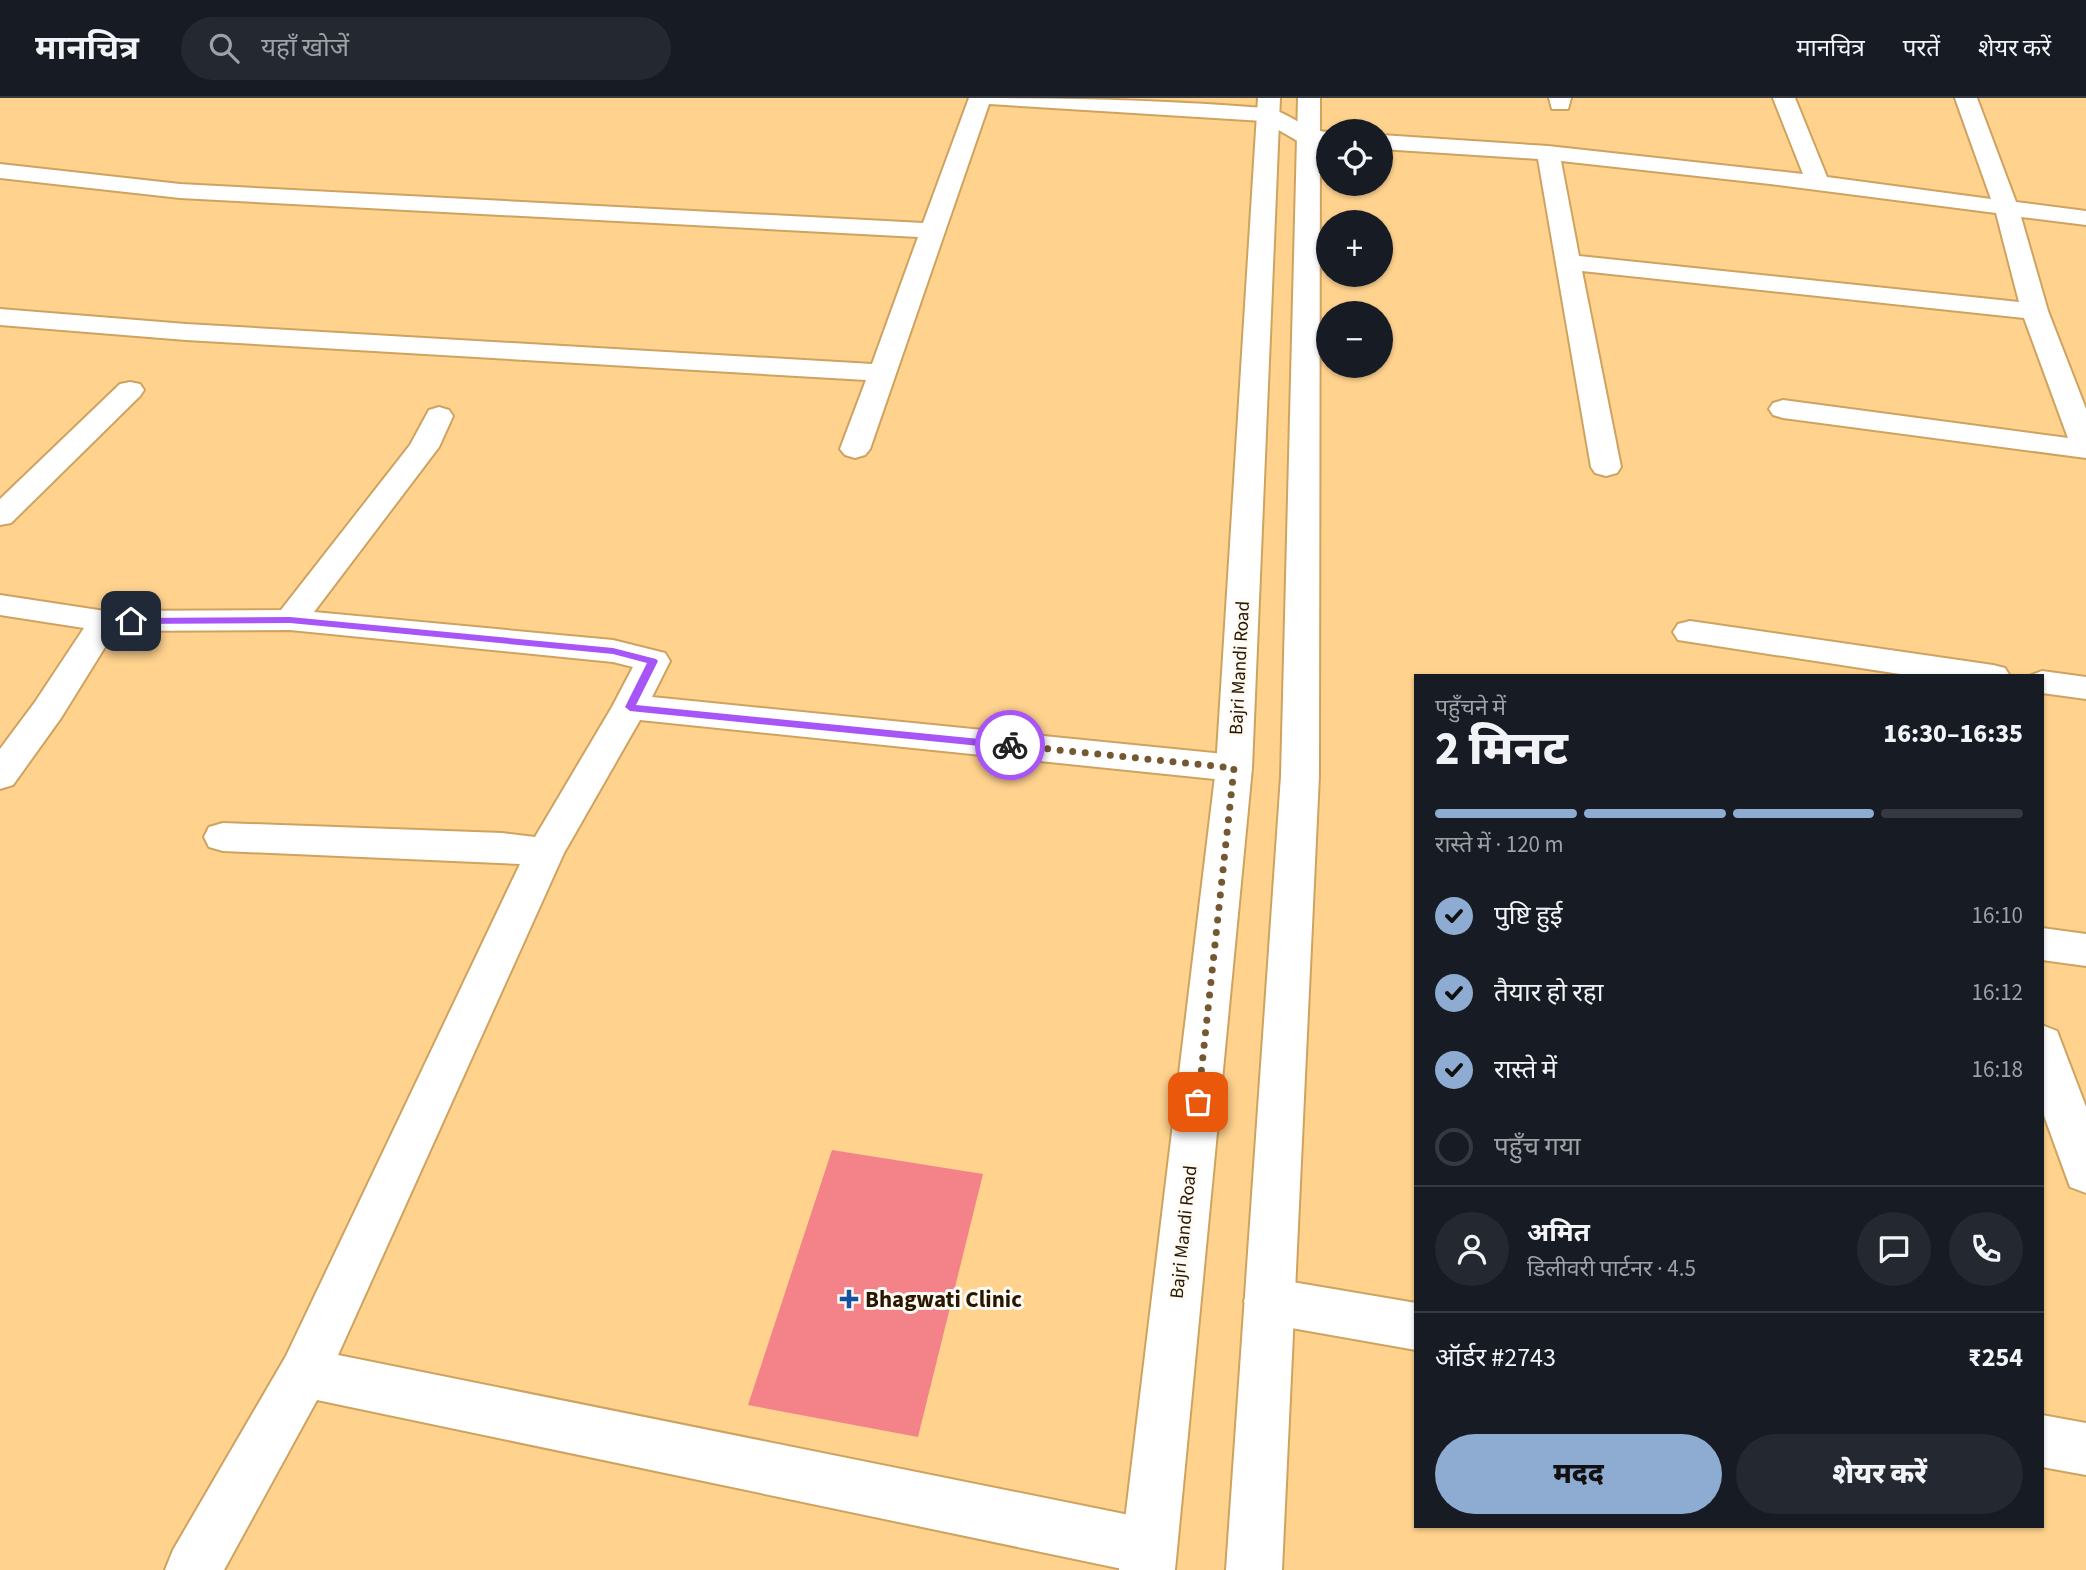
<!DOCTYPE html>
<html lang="hi">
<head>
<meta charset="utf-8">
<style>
	body { margin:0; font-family:"Source Sans 3","Noto Sans Devanagari",sans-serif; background:#242831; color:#f1f3f6; height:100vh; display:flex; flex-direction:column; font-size:26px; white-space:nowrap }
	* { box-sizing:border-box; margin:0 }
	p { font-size:23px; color:#9ea1a6 }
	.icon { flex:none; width:38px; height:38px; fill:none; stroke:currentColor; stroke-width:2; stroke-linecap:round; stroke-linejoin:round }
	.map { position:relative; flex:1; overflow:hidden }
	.panel { position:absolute; left:1414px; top:576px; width:630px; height:854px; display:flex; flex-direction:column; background:#171b24; border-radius:0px; box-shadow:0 2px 5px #0004 }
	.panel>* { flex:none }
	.controls { position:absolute; left:1316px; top:21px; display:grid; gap:14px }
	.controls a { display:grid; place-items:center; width:77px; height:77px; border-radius:50%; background:#171b24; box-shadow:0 2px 5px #0004; font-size:35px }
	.pin { position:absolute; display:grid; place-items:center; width:60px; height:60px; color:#fff; margin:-30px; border-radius:14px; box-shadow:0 4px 10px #0006 }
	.courier { position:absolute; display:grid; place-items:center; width:70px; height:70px; margin:-35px; border:5px solid #a855f7; border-radius:50%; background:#fff; color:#222; box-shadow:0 2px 9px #0007 }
	.head em { font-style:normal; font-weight:800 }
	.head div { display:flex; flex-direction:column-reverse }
	.head { display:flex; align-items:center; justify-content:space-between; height:119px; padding:0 21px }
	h1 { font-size:46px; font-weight:800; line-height:52px }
	.bar { display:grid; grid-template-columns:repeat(4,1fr); gap:10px 7px; align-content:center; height:84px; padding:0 21px }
	.bar i { height:9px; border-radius:5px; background:#363941 }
	.bar .selected { background:#8eabd1 }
	.bar p { grid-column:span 4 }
	.line { display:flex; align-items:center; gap:18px; padding:0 21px; border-top:2px solid #363941 }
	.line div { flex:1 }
	.round { display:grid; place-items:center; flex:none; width:74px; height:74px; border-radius:37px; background:#242831 }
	ol { padding:0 21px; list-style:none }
	li { display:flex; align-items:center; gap:21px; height:77px }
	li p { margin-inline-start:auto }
	li .icon { padding:7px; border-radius:50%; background:#8eabd1; color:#111; stroke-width:4 }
	li:last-child { color:#9ea1a6 }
	li i { width:38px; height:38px; border:4px solid #363941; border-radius:50% }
	.button { display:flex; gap:14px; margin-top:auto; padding:14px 21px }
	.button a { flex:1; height:80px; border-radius:42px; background:#8eabd1; color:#111; font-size:28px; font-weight:800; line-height:80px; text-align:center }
	.button a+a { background:#242831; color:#f1f3f6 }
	header { display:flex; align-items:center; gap:42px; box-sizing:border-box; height:98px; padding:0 35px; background:#171b24; border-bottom:2px solid #363941 }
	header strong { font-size:33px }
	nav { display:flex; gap:38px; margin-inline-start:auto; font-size:24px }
	.search { width:490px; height:63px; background:#242831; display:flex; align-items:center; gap:18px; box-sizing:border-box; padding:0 24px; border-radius:38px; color:#9ea1a6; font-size:26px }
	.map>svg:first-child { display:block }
	.building { fill:#f38389 }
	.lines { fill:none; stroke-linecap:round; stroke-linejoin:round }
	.minor-casing { stroke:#cea360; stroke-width:4 }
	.tertiary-casing { stroke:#cea360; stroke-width:4 }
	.minor { fill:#fff; fill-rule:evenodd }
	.tertiary { fill:#fff; fill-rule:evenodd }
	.route { fill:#a855f7 }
	.done { stroke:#735832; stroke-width:7; stroke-dasharray:0 12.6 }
	.poi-dot { fill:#1452a3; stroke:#fffaf3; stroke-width:2.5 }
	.labels { text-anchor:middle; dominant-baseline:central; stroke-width:6; stroke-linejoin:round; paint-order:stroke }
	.street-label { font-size:19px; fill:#281700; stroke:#fffaf3 }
	.near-poi-label { font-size:23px; font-weight:bold; fill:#281700; stroke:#fffaf3; text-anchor:start }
</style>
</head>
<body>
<header>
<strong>मानचित्र</strong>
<div class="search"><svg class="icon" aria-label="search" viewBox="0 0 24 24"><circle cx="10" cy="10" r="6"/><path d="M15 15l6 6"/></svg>यहाँ खोजें</div>
<nav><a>मानचित्र</a><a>परतें</a><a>शेयर करें</a></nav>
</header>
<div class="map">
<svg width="2086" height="1472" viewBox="0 0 2086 1472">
	<rect width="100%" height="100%" fill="#ffd28e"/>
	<!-- building -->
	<polygon class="building" points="832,1052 983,1076 918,1339 748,1307"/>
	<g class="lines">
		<defs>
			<g id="minor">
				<path d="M969,0C1068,0 1166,2 1264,10C1288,12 1304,33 1328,34V48L1301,45L1263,23L989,6L870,351L865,357L855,360L845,357L840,351L866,282L186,242L0,227V211L186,226L872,266L918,139L180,100L0,80V66L180,86L923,125Z"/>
				<polygon points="1549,0 1571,0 1568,11 1552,11"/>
				<path d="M1773,0H1795L1827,79L1991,101L1955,0H1977L2016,104L2086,113V127L2021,119L2048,213L2086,311V360L1783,320L1773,317L1769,311L1773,305L1783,302L2068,340L2024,220L1582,173L1621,369L1617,375L1606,378L1595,375L1591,369L1538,61L1381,51V37L1548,48L1803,76ZM1561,63L1770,86L1996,115L2019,204L1579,158Z"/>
				<polygon points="130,284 140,286 144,292 140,298 11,425 0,427 0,401 120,286"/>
				<polygon points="439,309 449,312 453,318 439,349 314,514 613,542 665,555 670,563 652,599 1234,657 1247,661 1252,670 1247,679 1234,683 640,622 564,755 338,1257 1149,1421 1169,1429 1177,1449 1169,1469 1160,1472 1127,1472 317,1302 224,1472 165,1472 173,1452 286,1258 520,766 223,753 209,749 204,739 209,729 223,725 502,735 535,739 612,609 633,569 613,564 290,532 115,533 61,620 13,687 0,691 0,651 35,604 84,530 0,517 0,497 105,513 281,512 410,347 429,312"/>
				<polygon points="1690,523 1993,567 2005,570 2010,578 1913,578 1678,542 1673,534 1678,526"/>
				<polygon points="2042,573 2086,579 2086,601 2042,595 2042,578 2029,578"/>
				<polygon points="2042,830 2086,836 2086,868 2042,862"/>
				<polygon points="2042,927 2057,933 2086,1009 2086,1095 2070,1089 2042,1012"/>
				<polygon points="1269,1180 1416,1205 1416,1252 1269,1226 1251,1219 1244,1203 1251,1187"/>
				<polygon points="2042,1317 2086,1325 2086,1377 2042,1369"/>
			</g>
			<g id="tertiary">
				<polygon points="1258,0 1280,0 1252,670 1175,1472 1119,1472 1216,670"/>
				<polygon points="1298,0 1320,0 1319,678 1282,1472 1226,1472 1281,678"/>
			</g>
		</defs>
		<!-- minor casing -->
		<use href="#minor" class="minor-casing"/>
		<!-- tertiary casing -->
		<use href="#tertiary" class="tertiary-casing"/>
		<!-- minor -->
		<use href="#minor" class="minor"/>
		<!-- tertiary -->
		<use href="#tertiary" class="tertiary"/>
	</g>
	<!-- route -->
	<polygon class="route" points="290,519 613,550 656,561 658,563 636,607 1010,644 1016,647 1010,651 630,613 625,609 647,565 613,556 290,525 131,526 126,523 131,520"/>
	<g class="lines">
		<!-- done -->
		<polyline class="done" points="1010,647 1234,670 1198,1004"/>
	</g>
	<!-- markers -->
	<path class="poi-dot" d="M845.5 1190.5h7v7h7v7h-7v7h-7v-7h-7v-7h7z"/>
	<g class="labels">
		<!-- street labels -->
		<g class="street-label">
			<text transform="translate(1240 570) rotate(-87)">Bajri Mandi Road</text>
			<text transform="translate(1184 1134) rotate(-84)">Bajri Mandi Road</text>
		</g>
		<!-- near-poi labels -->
		<g class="near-poi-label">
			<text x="865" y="1201">Bhagwati Clinic</text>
		</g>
	</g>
</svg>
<div class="controls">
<a><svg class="icon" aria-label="locate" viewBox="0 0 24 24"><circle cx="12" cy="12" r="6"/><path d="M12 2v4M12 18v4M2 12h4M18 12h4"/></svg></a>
<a>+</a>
<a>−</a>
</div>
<div class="pin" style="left:1198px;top:1004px;background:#ea580c"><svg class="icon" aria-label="bag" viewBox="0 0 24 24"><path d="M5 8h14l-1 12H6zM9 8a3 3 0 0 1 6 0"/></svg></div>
<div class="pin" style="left:131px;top:523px;background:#1f2937"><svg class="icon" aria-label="home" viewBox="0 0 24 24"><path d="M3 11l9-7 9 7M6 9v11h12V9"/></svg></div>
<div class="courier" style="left:1010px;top:647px"><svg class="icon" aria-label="bike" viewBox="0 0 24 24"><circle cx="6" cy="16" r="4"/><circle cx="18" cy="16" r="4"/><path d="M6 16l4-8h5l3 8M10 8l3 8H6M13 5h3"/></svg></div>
<section class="panel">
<div class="head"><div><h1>2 मिनट</h1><p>पहुँचने में</p></div><em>16:30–16:35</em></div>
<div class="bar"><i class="selected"></i><i class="selected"></i><i class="selected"></i><i></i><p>रास्ते में · 120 m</p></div>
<ol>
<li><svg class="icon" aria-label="check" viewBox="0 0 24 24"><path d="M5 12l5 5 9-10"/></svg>पुष्टि हुई<p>16:10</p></li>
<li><svg class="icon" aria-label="check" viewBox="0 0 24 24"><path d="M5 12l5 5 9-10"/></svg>तैयार हो रहा<p>16:12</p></li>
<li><svg class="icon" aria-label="check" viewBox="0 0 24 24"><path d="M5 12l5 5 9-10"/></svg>रास्ते में<p>16:18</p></li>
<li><i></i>पहुँच गया</li>
</ol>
<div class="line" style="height:126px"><a class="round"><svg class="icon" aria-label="person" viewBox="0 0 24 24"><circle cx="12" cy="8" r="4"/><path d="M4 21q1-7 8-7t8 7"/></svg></a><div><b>अमित</b><p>डिलीवरी पार्टनर · 4.5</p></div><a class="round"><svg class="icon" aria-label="chat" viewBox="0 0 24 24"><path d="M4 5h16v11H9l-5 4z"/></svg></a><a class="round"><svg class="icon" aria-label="phone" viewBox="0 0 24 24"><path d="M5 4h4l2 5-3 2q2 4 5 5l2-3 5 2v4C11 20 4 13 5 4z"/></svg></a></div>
<div class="line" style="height:91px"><div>ऑर्डर #2743</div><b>₹254</b></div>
<div class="button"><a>मदद</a><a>शेयर करें</a></div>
</section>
</div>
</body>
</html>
